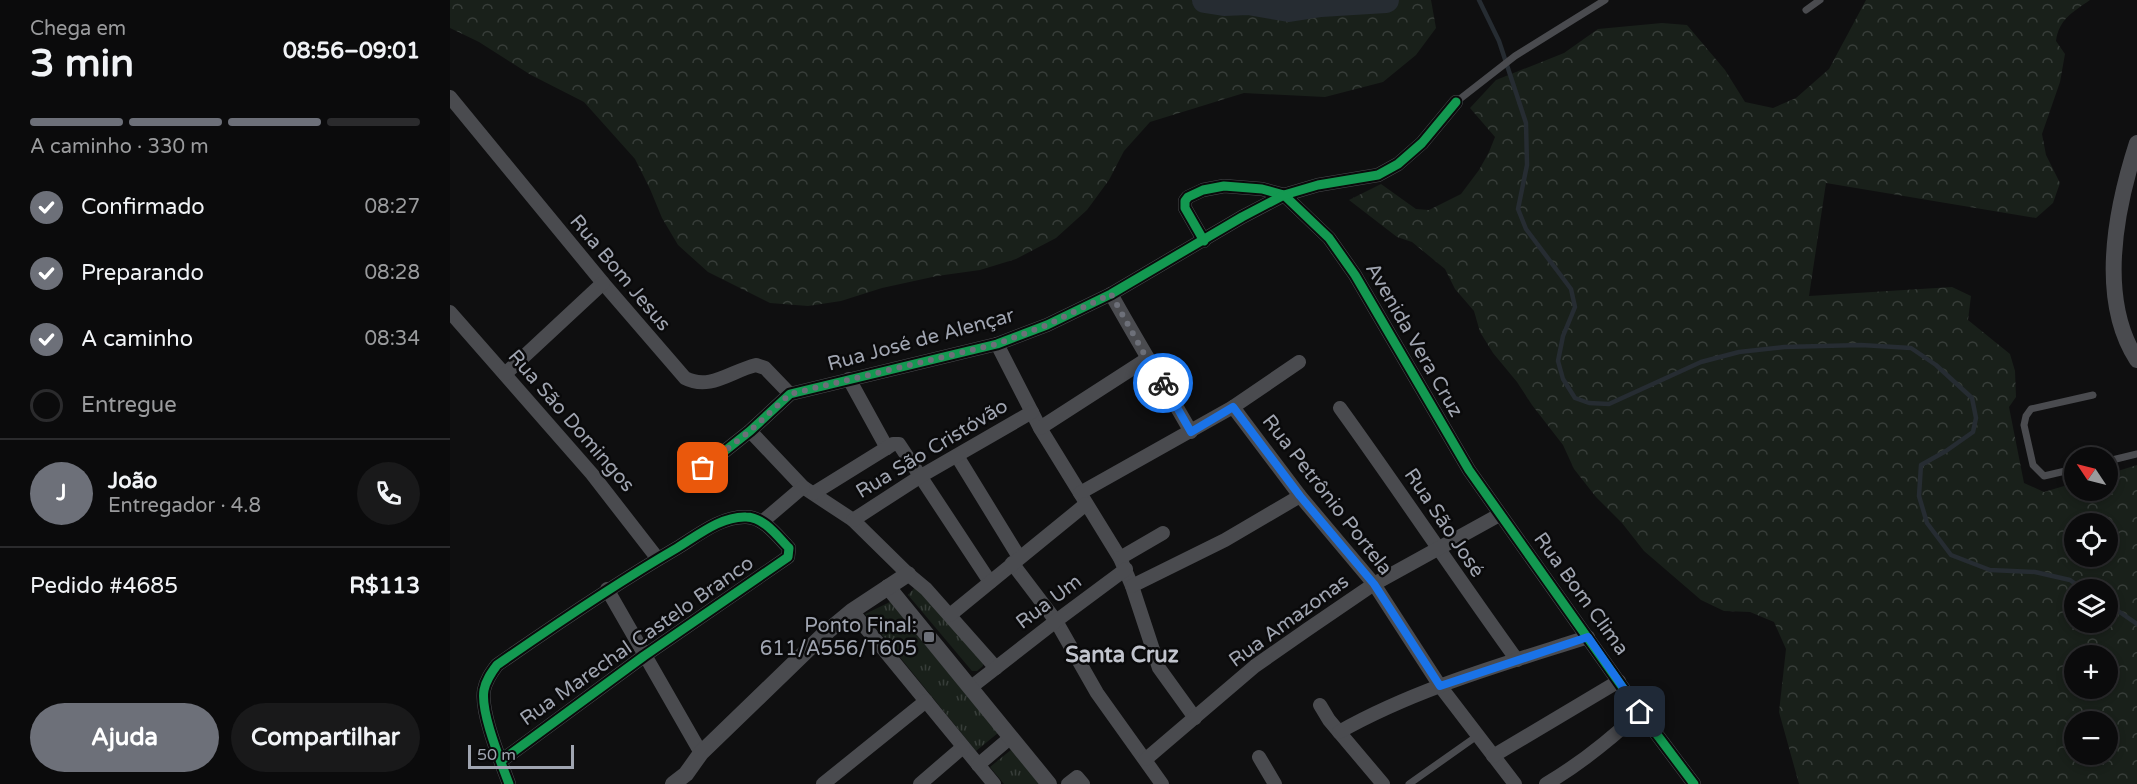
<!DOCTYPE html>
<html lang="pt">
<head>
<meta charset="utf-8">
<style>
	body { margin:0; font-family:"Varela Round",sans-serif; background:#19191a; color:#f1f3f6; height:100vh; display:flex; flex-direction:column; font-size:22px; white-space:nowrap }
	* { box-sizing:border-box; margin:0 }
	p { font-size:20px; color:#9a9b9d }
	.icon { flex:none; width:33px; height:33px; fill:none; stroke:currentColor; stroke-width:2; stroke-linecap:round; stroke-linejoin:round }
	.map { position:relative; flex:1; overflow:hidden }
	.side { display:flex; flex-direction:column; background:#0b0b0c; width:450px }
	.side>* { flex:none }
	.needle { width:39px; rotate:305deg }
	.fabs { position:absolute; left:1614px; top:447px; display:grid; gap:12px }
	.fabs a { display:grid; place-items:center; width:54px; height:54px; border-radius:50%; background:#0b0b0c; box-shadow:0 3px 9px #0003,0 0 0 2px #2b2b2d; font-size:30px }
	.scale { position:absolute; left:18px; bottom:15px; width:106px; box-sizing:border-box; padding-left:6px; border:3px solid #a0a5b1; border-top:0; font-size:16px; line-height:21px; white-space:nowrap; color:#a0a5b1; -webkit-text-stroke:4px #0a0a0b; paint-order:stroke }
	.pin { position:absolute; display:grid; place-items:center; width:51px; height:51px; color:#fff; margin:-26px; border-radius:12px; box-shadow:0 3px 9px #0006 }
	.courier { position:absolute; display:grid; place-items:center; width:60px; height:60px; margin:-30px; border:4px solid #1a73e8; border-radius:50%; background:#fff; color:#222; box-shadow:0 2px 8px #0007 }
	.summary em { font-style:normal; font-weight:700 }
	.summary div { display:flex; flex-direction:column-reverse }
	.summary { display:flex; align-items:center; justify-content:space-between; height:102px; padding:0 30px }
	h1 { font-size:39px; font-weight:700; line-height:45px }
	.bar { display:grid; grid-template-columns:repeat(4,1fr); gap:9px 6px; align-content:center; height:72px; padding:0 30px }
	.bar i { height:8px; border-radius:4px; background:#2b2b2d }
	.bar .selected { background:#6d7079 }
	.bar p { grid-column:span 4 }
	.line { display:flex; align-items:center; gap:15px; padding:0 30px; border-top:2px solid #2b2b2d }
	.line div { flex:1 }
	.round { display:grid; place-items:center; flex:none; width:63px; height:63px; border-radius:32px; background:#19191a }
	ol { padding:0 30px; list-style:none }
	li { display:flex; align-items:center; gap:18px; height:66px }
	li p { margin-inline-start:auto }
	li .icon { padding:6px; border-radius:50%; background:#6d7079; color:#fff; stroke-width:4 }
	li:last-child { color:#9a9b9d }
	li i { width:33px; height:33px; border:3px solid #2b2b2d; border-radius:50% }
	.cta { display:flex; gap:12px; margin-top:auto; padding:12px 30px }
	.cta a { flex:1; height:69px; border-radius:36px; background:#6d7079; color:#fff; font-size:24px; font-weight:700; line-height:69px; text-align:center }
	.cta a+a { background:#19191a; color:#f1f3f6 }
	main { display:flex; flex:1; min-height:0 }
	.map>svg:first-child { display:block }
	.forest { fill:url(#forest-crowns); fill-rule:evenodd }
	.park { fill:url(#park-tufts) }
	.lines { fill:none; stroke-linecap:round; stroke-linejoin:round }
	.stream { stroke:#262c32; stroke-width:4.5 }
	.river { stroke:#262c32; stroke-width:26 }
	.service { stroke:#4a4b4f; stroke-width:7 }
	.minor { stroke:#4a4b4f; stroke-width:14 }
	.tertiary { stroke:#4a4b4f; stroke-width:16 }
	.cycleway-casing { stroke:#0a0a0b; stroke-width:13 }
	.cycleway { stroke:#139951; stroke-width:9 }
	.done { stroke:#6d7079; stroke-width:6; stroke-dasharray:0 10.8 }
	.route { stroke:#1a73e8; stroke-width:8 }
	.poi-dot { fill:#6d7079; stroke:#0a0a0b; stroke-width:2 }
	.labels { text-anchor:middle; dominant-baseline:central; stroke-width:5; stroke-linejoin:round; paint-order:stroke }
	.street-label { font-size:20px; fill:#a0a5b1; stroke:#0a0a0b }
	.poi-label { font-size:20px; fill:#a0a5b1; stroke:#0a0a0b; text-anchor:end }
	.quarter-label { font-size:22px; font-weight:bold; fill:#c1c4cd; stroke:#0a0a0b }
</style>
</head>
<body>
<main>
<section class="side">
<div class="summary"><div><h1>3 min</h1><p>Chega em</p></div><em>08:56–09:01</em></div>
<div class="bar"><i class="selected"></i><i class="selected"></i><i class="selected"></i><i></i><p>A caminho · 330 m</p></div>
<ol>
<li><svg class="icon" aria-label="check" viewBox="0 0 24 24"><path d="M5 12l5 5 9-10"/></svg>Confirmado<p>08:27</p></li>
<li><svg class="icon" aria-label="check" viewBox="0 0 24 24"><path d="M5 12l5 5 9-10"/></svg>Preparando<p>08:28</p></li>
<li><svg class="icon" aria-label="check" viewBox="0 0 24 24"><path d="M5 12l5 5 9-10"/></svg>A caminho<p>08:34</p></li>
<li><i></i>Entregue</li>
</ol>
<div class="line" style="height:108px"><b class="round" style="background:#6d7079;color:#fff">J</b><div><b>João</b><p>Entregador · 4.8</p></div><a class="round"><svg class="icon" aria-label="phone" viewBox="0 0 24 24"><path d="M5 4h4l2 5-3 2q2 4 5 5l2-3 5 2v4C11 20 4 13 5 4z"/></svg></a></div>
<div class="line" style="height:78px"><div>Pedido #4685</div><b>R$113</b></div>
<div class="cta"><a>Ajuda</a><a>Compartilhar</a></div>
</section>
<div class="map">
<svg width="1687" height="784" viewBox="0 0 1687 784">
	<defs>
		<pattern id="forest-crowns" width="20" height="18" patternUnits="userSpaceOnUse" patternTransform="scale(1.5)"><rect width="20" height="18" fill="#19201a"/><path d="M2 6a3 3 0 1 1 6 0M12 15a3 3 0 1 1 6 0" fill="none" stroke="#373d39"/></pattern>
		<pattern id="park-tufts" width="24" height="20" patternUnits="userSpaceOnUse" patternTransform="scale(1.5)"><rect width="24" height="20" fill="#19201a"/><path d="M3 7l-1-3M5 7V3M7 7l1-3M15 17l-1-3M17 17v-4M19 17l1-3" fill="none" stroke="#373d39"/></pattern>
	</defs>
	<rect width="100%" height="100%" fill="#0f0f10"/>
	<!-- forest -->
	<g class="forest">
		<polygon points="0,0 981,0 986,28 966,55 933,82 875,97 794,93 700,122 674,151 659,180 637,210 606,238 566,259 530,270 487,276 432,288 391,301 358,306 320,303 258,272 228,245 212,218 200,189 185,159 134,102 81,75 29,42 0,28"/>
		<path d="M1416,0H1640C1623,12 1609,19 1606,41L1615,54L1610,82L1592,134L1596,155L1610,183L1603,203L1586,218L1376,183L1359,296L1502,287L1521,296L1518,320L1560,354L1565,371L1566,397L1559,407L1574,483L1594,492L1624,483V490H1658V474L1687,465V784H1349L1329,712L1336,649L1324,622L1300,612L1274,611L1251,600L1194,551L1172,523L1146,497L1124,469L1113,445L1082,405L1067,382L1043,353L1030,332L1024,311L1005,289L995,269L962,242L947,237L899,200L931,184L966,209L979,210L1011,194L1029,170L1039,152L1045,137L1020,108L1046,80L1114,53L1148,29L1212,23L1237,25L1275,70L1295,102L1323,108L1346,98L1379,69ZM1624,524H1658V556H1624ZM1624,590H1658V622H1624ZM1624,656H1658V688H1624ZM1624,722H1658V754H1624Z"/>
	</g>
	<!-- park -->
	<g class="park">
		<polygon points="466,586 533,661 533,666 527,671 522,671 458,595"/>
		<polygon points="440,602 548,733 526,751 415,614"/>
		<polygon points="562,749 591,784 554,784 540,767"/>
	</g>
	<g class="lines">
		<!-- stream -->
		<g class="stream">
			<polyline points="1029,0 1049,41 1076,123 1077,165 1068,209 1076,229 1121,289 1125,307 1113,336 1108,361 1113,379 1125,398 1139,403 1159,404 1251,362 1289,352 1334,347 1411,345 1461,348 1486,365 1522,398 1526,418 1523,432 1496,451 1471,465 1469,496 1477,523 1501,555 1540,570 1585,572 1620,580 1634,590"/>
			<polyline points="1658,604 1687,624"/>
		</g>
		<!-- river -->
		<polyline class="river" points="755,0 774,3 798,2 839,9 871,4 936,0"/>
		<!-- service -->
		<g class="service">
			<polyline points="1356,10 1370,0"/>
			<polyline points="1006,102 1065,56 1155,0"/>
			<polyline points="1658,461 1687,454"/>
			<polyline points="1624,469 1594,476 1583,465 1574,425 1576,416 1581,409 1643,395"/>
			<polyline points="959,784 1027,736"/>
		</g>
		<!-- minor -->
		<g class="minor">
			<path d="M0,97L153,283L235,378C260,391 281,371 306,365L315,368L340,394"/>
			<polyline points="754,241 735,208 735,201 738,197 753,190 774,186 812,189 834,195 879,238 905,275 1019,470 1190,712 1244,784"/>
			<path d="M661,294C687,341 715,386 741,432"/>
			<polyline points="0,312 142,474 208,559"/>
			<polyline points="547,344 590,428 670,558 682,586 709,668 745,718"/>
			<polyline points="55,374 153,283"/>
			<polyline points="399,379 437,448"/>
			<polyline points="783,407 850,496 924,584 990,686 1065,784"/>
			<path d="M890,408C950,491 1007,577 1067,660"/>
			<polyline points="590,428 697,359"/>
			<polyline points="300,431 353,487 403,520 458,574 476,589 546,668"/>
			<polyline points="507,456 569,557"/>
			<polyline points="237,481 300,431 340,394 547,344 597,325 661,294 792,217 834,195 868,185 928,175 948,164 972,143 1006,102"/>
			<polyline points="364,493 443,444 449,444 540,582"/>
			<polyline points="630,493 783,407 849,362"/>
			<polyline points="403,520 471,476 582,412"/>
			<polyline points="312,522 353,487"/>
			<polyline points="670,558 713,533"/>
			<polyline points="562,563 606,621 647,693 712,784"/>
			<polyline points="682,586 775,540 850,496"/>
			<polyline points="157,589 251,753"/>
			<polyline points="402,611 544,784"/>
			<polyline points="500,615 636,504"/>
			<polyline points="520,688 606,621 676,569"/>
			<polyline points="870,705 879,720 933,784"/>
			<path d="M889,732C967,688 1054,664 1138,637"/>
			<polyline points="1043,756 1169,681"/>
			<polyline points="809,757 825,784"/>
			<polyline points="696,759 805,666 858,629 924,584 1049,515"/>
			<path d="M51,761L194,656L338,557L339,548C328,537 314,517 296,517C271,516 247,536 227,548C165,584 106,624 47,665C41,673 36,680 34,690C30,712 51,762 59,784"/>
			<polyline points="528,765 561,737"/>
			<polyline points="373,784 476,701"/>
			<polyline points="470,784 513,747"/>
			<polyline points="618,784 627,777 633,784"/>
			<path d="M1096,784C1130,764 1161,739 1190,712"/>
		</g>
		<!-- tertiary -->
		<g class="tertiary">
			<path d="M1687,143C1666,208 1647,298 1687,360"/>
			<polyline points="438,587 599,784"/>
			<polyline points="223,784 236,774 251,753 372,636 402,611 458,574"/>
		</g>
		<defs>
			<g id="cycleway">
				<polyline points="754,241 735,208 735,201 738,197 753,190 774,186 812,189 834,195 879,238 905,275 1019,470 1190,712 1244,784"/>
				<polyline points="237,481 300,431 340,394 547,344 597,325 661,294 792,217 834,195 868,185 928,175 948,164 972,143 1006,102"/>
				<path d="M51,761L194,656L338,557L339,548C328,537 314,517 296,517C271,516 247,536 227,548C165,584 106,624 47,665C41,673 36,680 34,690C30,712 51,762 59,784"/>
			</g>
		</defs>
		<!-- cycleway casing -->
		<use href="#cycleway" class="cycleway-casing"/>
		<!-- cycleway -->
		<use href="#cycleway" class="cycleway"/>
	</g>
	<g class="lines">
		<!-- done -->
		<polyline class="done" points="253,468 300,431 340,394 547,344 597,325 661,294 697,359 713,383"/>
		<!-- route -->
		<polyline class="route" points="713,383 741,432 783,407 850,496 924,584 990,686 1138,637 1190,712"/>
	</g>
	<!-- markers -->
	<rect class="poi-dot" x="473" y="631" width="12" height="12" rx="3"/>
	<g class="labels">
		<!-- street labels -->
		<g class="street-label">
			<text transform="translate(170 273) rotate(50)">Rua Bom Jesus</text>
			<text transform="translate(471 340) rotate(-15)">Rua José de Alençar</text>
			<text transform="translate(964 340) rotate(60)">Avenida Vera Cruz</text>
			<text transform="translate(121 421) rotate(49)">Rua São Domingos</text>
			<text transform="translate(482 449) rotate(-31)">Rua São Cristóvão</text>
			<text transform="translate(877 495) rotate(52)">Rua Petrônio Portela</text>
			<text transform="translate(994 523) rotate(56)">Rua São José</text>
			<text transform="translate(1131 594) rotate(54)">Rua Bom Clima</text>
			<text transform="translate(599 602) rotate(-37)">Rua Um</text>
			<text transform="translate(839 621) rotate(-36)">Rua Amazonas</text>
			<text transform="translate(187 641) rotate(-35)">Rua Marechal Castelo Branco</text>
		</g>
		<!-- poi labels -->
		<g class="poi-label">
			<text x="467" y="626">Ponto Final:<tspan x="467" dy="23">611/A556/T605</tspan></text>
		</g>
		<!-- quarter labels -->
		<g class="quarter-label">
			<text x="672" y="655">Santa Cruz</text>
		</g>
	</g>
</svg>
<div class="fabs">
<a><svg class="needle" viewBox="-14 -14 28 28"><path d="M0-13l5 13h-10z" fill="#e53935"/><path d="M0 13l5-13h-10z" fill="#9a9b9d"/></svg></a>
<a><svg class="icon" aria-label="locate" viewBox="0 0 24 24"><circle cx="12" cy="12" r="6"/><path d="M12 2v4M12 18v4M2 12h4M18 12h4"/></svg></a>
<a><svg class="icon" aria-label="layers" viewBox="0 0 24 24"><path d="M12 4l9 5-9 5-9-5zM3 14l9 5 9-5"/></svg></a>
<a>+</a>
<a>−</a>
</div>
<div class="scale">50 m</div>
<div class="pin" style="left:253px;top:468px;background:#ea580c"><svg class="icon" aria-label="bag" viewBox="0 0 24 24"><path d="M5 8h14l-1 12H6zM9 8a3 3 0 0 1 6 0"/></svg></div>
<div class="pin" style="left:1190px;top:712px;background:#1f2937"><svg class="icon" aria-label="home" viewBox="0 0 24 24"><path d="M3 11l9-7 9 7M6 9v11h12V9"/></svg></div>
<div class="courier" style="left:713px;top:383px"><svg class="icon" aria-label="bike" viewBox="0 0 24 24"><circle cx="6" cy="16" r="4"/><circle cx="18" cy="16" r="4"/><path d="M6 16l4-8h5l3 8M10 8l3 8H6M13 5h3"/></svg></div>
</div>
</main>
</body>
</html>
